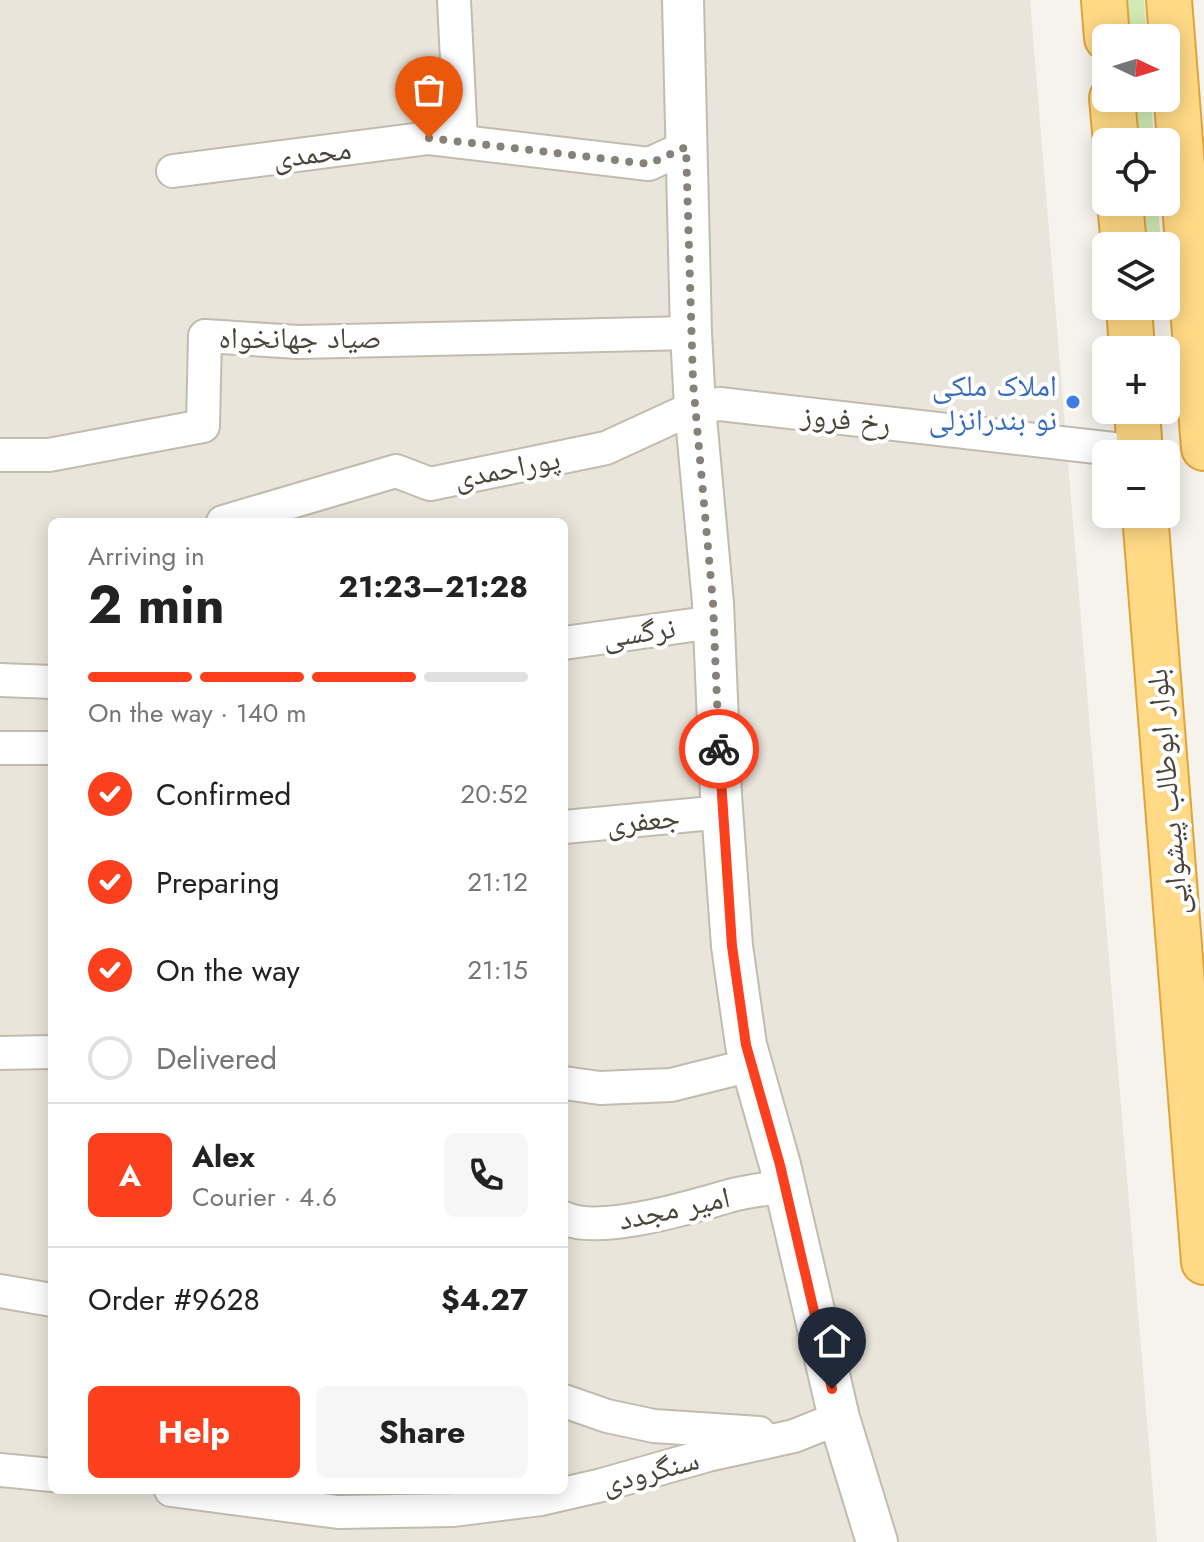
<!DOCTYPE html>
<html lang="en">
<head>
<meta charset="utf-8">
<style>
	body { margin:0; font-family:Jost,"Noto Naskh Arabic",sans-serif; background:#f6f6f6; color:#222; height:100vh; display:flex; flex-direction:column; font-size:30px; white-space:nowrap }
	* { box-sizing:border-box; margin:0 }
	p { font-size:26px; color:#767676 }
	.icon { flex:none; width:44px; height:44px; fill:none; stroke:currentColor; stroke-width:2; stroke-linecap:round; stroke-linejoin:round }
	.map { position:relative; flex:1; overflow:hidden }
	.side { position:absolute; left:48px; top:518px; width:520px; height:976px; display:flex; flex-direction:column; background:#fff; border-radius:12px; box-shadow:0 4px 20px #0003 }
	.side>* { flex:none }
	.needle { width:52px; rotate:94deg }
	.buttons { position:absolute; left:1092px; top:24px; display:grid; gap:16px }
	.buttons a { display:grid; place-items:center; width:88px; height:88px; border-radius:12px; background:#fff; box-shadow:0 4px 20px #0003; font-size:40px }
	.pin { position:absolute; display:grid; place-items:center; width:68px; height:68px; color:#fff; margin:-82px -34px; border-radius:50% 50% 50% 0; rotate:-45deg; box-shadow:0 0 8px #0007 }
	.pin .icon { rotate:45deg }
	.courier { position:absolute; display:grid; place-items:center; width:80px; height:80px; margin:-40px; border:6px solid #fc3f1d; border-radius:50%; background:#fff; color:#222; box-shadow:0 2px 10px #0007 }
	.overview em { font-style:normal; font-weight:700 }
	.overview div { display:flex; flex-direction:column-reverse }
	.overview { display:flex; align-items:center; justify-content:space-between; height:136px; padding:0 40px }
	h1 { font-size:52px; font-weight:700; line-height:60px }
	.bar { display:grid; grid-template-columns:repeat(4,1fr); gap:12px 8px; align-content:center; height:96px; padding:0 40px }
	.bar i { height:10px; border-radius:6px; background:#e0e0e0 }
	.bar .current { background:#fc3f1d }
	.bar p { grid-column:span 4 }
	.line { display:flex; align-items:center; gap:20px; padding:0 40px; border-top:2px solid #e0e0e0 }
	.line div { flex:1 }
	.round { display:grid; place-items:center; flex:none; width:84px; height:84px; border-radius:12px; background:#f6f6f6 }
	ol { padding:0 40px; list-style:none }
	li { display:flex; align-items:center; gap:24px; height:88px }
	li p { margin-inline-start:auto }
	li .icon { padding:8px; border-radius:50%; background:#fc3f1d; color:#fff; stroke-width:4 }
	li:last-child { color:#767676 }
	li i { width:44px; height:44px; border:4px solid #e0e0e0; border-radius:50% }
	.button { display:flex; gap:16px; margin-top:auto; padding:16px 40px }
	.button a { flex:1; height:92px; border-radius:12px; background:#fc3f1d; color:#fff; font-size:32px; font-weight:700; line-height:92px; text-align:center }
	.button a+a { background:#f6f6f6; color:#222 }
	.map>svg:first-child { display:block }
	.residential { fill:#eae5da; fill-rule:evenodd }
	.green { fill:#d2eab5 }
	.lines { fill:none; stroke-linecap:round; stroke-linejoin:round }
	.minor-casing { stroke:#c2bbae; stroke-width:36 }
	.tertiary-casing { stroke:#c2bbae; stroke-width:44 }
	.trunk-casing { stroke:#e0a43c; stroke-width:48 }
	.minor { stroke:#fff; stroke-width:32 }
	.tertiary { stroke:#fff; stroke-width:40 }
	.trunk { stroke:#ffd985; stroke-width:44 }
	.done { stroke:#878178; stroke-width:8; stroke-dasharray:0 14.4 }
	.route { stroke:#fc3f1d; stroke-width:10 }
	.shop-dot { fill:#3f7fe0; stroke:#fff; stroke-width:3 }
	.labels { text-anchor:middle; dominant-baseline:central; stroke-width:8; stroke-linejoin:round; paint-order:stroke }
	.street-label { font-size:30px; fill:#4b4439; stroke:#fff }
	.shop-label { font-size:30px; fill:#366cbe; stroke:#fff; text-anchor:end }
</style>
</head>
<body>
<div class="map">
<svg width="1204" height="1542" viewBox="0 0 1204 1542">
	<rect width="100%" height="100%" fill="#f6f3ec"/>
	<!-- residential -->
	<path class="residential" d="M0,0H1030L1157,1542H0ZM52,522H564V1490H52Z"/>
	<!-- green -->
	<g class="green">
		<polygon points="1124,0 1144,0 1147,38 1127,38"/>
		<polygon points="1132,98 1151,98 1154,142 1136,142"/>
		<polygon points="1140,202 1158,202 1161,246 1144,246"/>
	</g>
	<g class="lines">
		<defs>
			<g id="minor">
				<polyline points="454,0 461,141"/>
				<polyline points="173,171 429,138 649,164 686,147"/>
				<polyline points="0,455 49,455 203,426 205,336 298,342 691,333"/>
				<polyline points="223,522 396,471 430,484 606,448 695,407 720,404 1140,452"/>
				<polyline points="564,643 714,622"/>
				<polyline points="0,680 52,682"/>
				<polyline points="0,748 52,748"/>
				<polyline points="564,827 723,812"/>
				<polyline points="0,1053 52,1052"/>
				<polyline points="564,1083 600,1088 671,1085 751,1065"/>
				<path d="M564,1218C599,1235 691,1207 729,1196C747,1191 766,1189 785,1186"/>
				<polyline points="0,1291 52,1300"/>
				<polyline points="564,1401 607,1416 654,1426 759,1433"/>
				<polyline points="0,1470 52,1475"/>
				<polyline points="171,1490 338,1512 453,1510 541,1499 602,1485 708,1455 794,1436 839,1418"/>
			</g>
			<polyline id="tertiary" points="683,0 691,333 695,407 713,603 721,795 732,946 746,1045 780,1165 839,1418 877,1542"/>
			<g id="trunk">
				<polyline points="1104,0 1107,38"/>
				<polyline points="1169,0 1204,448"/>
				<polyline points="1112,98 1116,142"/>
				<polyline points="1120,202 1124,246"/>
				<polyline points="1129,306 1132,350"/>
				<polyline points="1137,410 1140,454"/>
				<polyline points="1145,514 1204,1262"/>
			</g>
		</defs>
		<!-- minor casing -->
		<use href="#minor" class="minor-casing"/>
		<!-- tertiary casing -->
		<use href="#tertiary" class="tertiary-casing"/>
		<!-- trunk casing -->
		<use href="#trunk" class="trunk-casing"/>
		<!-- minor -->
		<use href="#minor" class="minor"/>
		<!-- tertiary -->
		<use href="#tertiary" class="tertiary"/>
		<!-- trunk -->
		<use href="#trunk" class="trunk"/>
	</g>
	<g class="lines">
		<!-- done -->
		<polyline class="done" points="429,138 649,164 686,147 693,382 713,603 719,749"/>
		<!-- route -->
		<polyline class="route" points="719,749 732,946 746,1045 780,1165 832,1389"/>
	</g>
	<!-- markers -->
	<circle class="shop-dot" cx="1073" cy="402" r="8"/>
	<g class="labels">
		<!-- street labels -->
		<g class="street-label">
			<text transform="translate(312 153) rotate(-7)">محمدی</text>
			<text x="300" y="337">صیاد جهانخواه</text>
			<text transform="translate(846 419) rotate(6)">رخ فروز</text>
			<text transform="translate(507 468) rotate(-11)">پوراحمدی</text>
			<text transform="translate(639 632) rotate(-8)">نرگسی</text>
			<text transform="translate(1167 792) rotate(-95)">بلوار ابوطالب پیشوایی</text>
			<text transform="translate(643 820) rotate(-6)">جعفری</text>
			<text transform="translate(674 1208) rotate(-12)">امیر مجدد</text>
			<text transform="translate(650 1471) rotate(-15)">سنگرودی</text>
		</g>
		<!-- shop labels -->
		<g class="shop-label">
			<text x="1057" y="385">املاک ملکی<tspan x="1057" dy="34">نو بندرانزلی</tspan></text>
		</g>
	</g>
</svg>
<div class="buttons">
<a><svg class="needle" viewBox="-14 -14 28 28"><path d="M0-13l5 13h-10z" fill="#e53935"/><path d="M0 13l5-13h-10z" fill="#767676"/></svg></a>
<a><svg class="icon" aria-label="locate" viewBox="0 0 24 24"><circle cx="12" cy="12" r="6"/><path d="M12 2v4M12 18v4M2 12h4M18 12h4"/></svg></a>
<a><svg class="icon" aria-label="layers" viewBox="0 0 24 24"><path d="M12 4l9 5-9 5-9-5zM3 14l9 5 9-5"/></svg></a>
<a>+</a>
<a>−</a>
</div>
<div class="pin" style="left:429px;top:138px;background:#ea580c"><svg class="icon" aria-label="bag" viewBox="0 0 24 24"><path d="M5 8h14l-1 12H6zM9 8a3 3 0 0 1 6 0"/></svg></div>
<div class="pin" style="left:832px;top:1389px;background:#1f2937"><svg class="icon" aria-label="home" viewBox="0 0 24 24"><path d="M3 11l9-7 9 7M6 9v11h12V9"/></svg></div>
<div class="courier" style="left:719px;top:749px"><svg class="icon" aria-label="bike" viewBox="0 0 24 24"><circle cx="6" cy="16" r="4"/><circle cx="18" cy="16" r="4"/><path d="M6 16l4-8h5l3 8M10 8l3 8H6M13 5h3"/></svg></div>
<section class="side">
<div class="overview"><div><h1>2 min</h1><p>Arriving in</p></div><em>21:23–21:28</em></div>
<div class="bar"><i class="current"></i><i class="current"></i><i class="current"></i><i></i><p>On the way · 140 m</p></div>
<ol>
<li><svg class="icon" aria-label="check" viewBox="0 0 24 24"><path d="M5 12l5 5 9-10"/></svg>Confirmed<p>20:52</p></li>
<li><svg class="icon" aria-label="check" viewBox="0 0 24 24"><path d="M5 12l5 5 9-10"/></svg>Preparing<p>21:12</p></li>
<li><svg class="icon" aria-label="check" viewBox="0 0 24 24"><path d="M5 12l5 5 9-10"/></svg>On the way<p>21:15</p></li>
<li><i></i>Delivered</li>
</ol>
<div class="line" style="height:144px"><b class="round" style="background:#fc3f1d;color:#fff">A</b><div><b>Alex</b><p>Courier · 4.6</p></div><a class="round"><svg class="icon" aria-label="phone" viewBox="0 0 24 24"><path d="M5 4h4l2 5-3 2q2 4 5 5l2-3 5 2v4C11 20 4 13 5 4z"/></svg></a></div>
<div class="line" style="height:104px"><div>Order #9628</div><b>$4.27</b></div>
<div class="button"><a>Help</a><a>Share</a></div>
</section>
</div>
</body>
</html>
